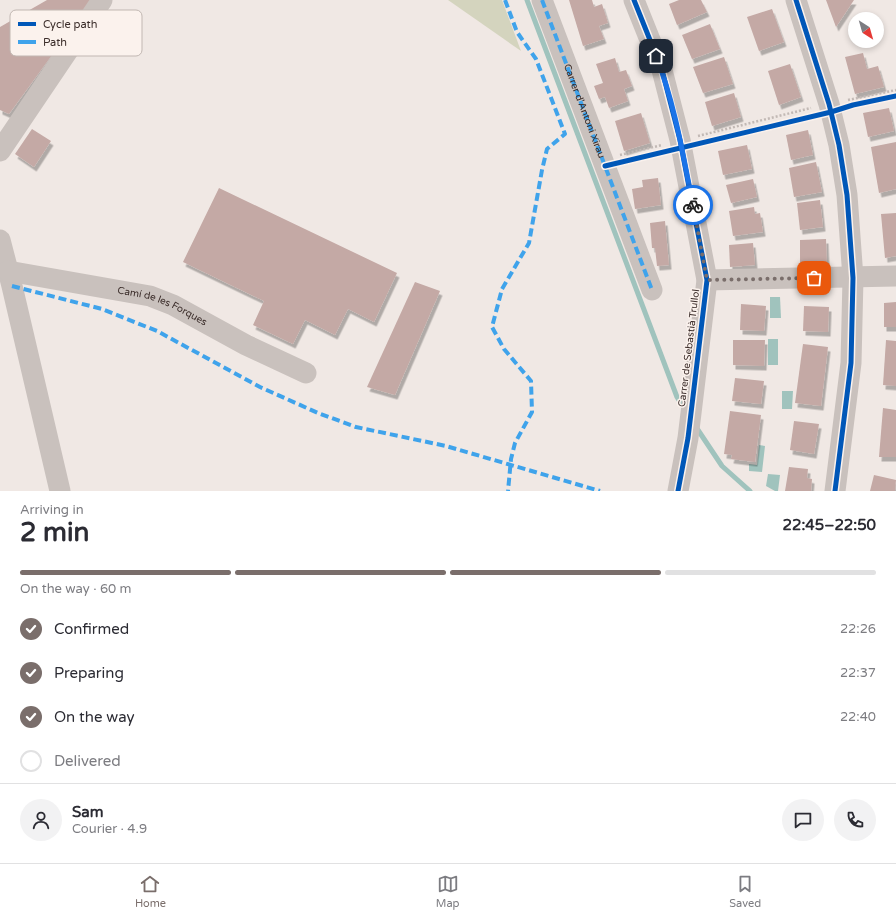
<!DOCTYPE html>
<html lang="en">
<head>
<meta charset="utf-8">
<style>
	body { margin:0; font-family:"Varela Round",sans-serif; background:#f2f2f3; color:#2b2b33; height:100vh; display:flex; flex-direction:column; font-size:15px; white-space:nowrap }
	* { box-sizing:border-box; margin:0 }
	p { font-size:13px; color:#7c7c81 }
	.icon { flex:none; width:22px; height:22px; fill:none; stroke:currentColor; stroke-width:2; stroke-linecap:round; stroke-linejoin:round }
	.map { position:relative; height:491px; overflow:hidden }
	.side { display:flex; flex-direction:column; background:#fff; flex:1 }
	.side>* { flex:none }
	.needle { width:26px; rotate:143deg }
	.fabs { position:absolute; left:848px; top:12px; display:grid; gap:8px }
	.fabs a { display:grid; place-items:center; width:36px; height:36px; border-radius:50%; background:#fff; box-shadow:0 2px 6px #0003; font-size:20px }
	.pin { position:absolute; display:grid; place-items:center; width:34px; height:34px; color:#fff; margin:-17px; border-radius:8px; box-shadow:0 2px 6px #0006 }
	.courier { position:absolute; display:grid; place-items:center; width:40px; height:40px; margin:-20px; border:3px solid #1a73e8; border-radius:50%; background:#fff; color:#222; box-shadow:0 1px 5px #0007 }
	.head em { font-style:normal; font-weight:700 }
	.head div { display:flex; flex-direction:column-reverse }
	.head { display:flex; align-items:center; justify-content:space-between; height:68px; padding:0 20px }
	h1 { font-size:26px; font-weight:700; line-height:30px }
	.bar { display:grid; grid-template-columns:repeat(4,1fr); gap:6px 4px; align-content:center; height:48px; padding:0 20px }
	.bar i { height:5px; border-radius:3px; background:#e1e1e2 }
	.bar .active { background:#7a6e6b }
	.bar p { grid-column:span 4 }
	.line { display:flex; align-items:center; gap:10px; padding:0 20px; border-top:1px solid #e1e1e2 }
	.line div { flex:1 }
	.round { display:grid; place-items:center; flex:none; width:42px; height:42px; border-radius:21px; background:#f2f2f3 }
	ol { padding:0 20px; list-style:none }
	li { display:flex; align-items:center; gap:12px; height:44px }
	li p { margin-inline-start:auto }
	li .icon { padding:4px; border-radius:50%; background:#7a6e6b; color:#fff; stroke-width:4 }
	li:last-child { color:#7c7c81 }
	li i { width:22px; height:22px; border:2px solid #e1e1e2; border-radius:50% }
	.tab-bar { display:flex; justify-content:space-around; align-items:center; height:56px; border-top:1px solid #e1e1e2; background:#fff; font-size:11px; color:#7c7c81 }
	.tab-bar a { display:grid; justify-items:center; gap:2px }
	.tab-bar .active { color:#7a6e6b }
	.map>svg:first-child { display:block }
	.green { fill:#d4d4be }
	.water { fill:#a0c3bd }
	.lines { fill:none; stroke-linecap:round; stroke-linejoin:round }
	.stream { stroke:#a0c3bd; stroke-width:5 }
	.building { fill:#c4a9a5; filter:url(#shadow) }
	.path { stroke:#c2b9b5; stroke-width:2.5; stroke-dasharray:2 2; stroke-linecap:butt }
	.minor { stroke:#c9c1bd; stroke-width:21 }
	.quiet { stroke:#3fa3eb; stroke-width:4; stroke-dasharray:8 4; stroke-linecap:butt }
	.cycleway-casing { stroke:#fbf2ed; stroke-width:8 }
	.cycleway { stroke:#0057b8; stroke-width:5 }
	.done { stroke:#7a6e6b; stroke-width:4; stroke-dasharray:0 7.2 }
	.route { stroke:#1a73e8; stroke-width:5 }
	.labels { text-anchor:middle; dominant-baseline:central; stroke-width:3; stroke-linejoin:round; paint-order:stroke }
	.street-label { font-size:10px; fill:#3b2d2a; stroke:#fbf2ed }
	.key { fill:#fbf2ed; stroke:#c1b7b2; stroke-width:1 }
	.key-label { font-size:11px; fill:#3b2d2a }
</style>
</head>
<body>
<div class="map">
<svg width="896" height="491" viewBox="0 0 896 491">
	<defs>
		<filter id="shadow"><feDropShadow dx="2.5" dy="4.5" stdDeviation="0" flood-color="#0004"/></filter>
	</defs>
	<rect width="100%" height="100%" fill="#f0e8e4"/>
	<!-- green -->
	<polygon class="green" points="448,0 502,0 521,51"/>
	<!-- water -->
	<g class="water">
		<polygon points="770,297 780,297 781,318 770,318"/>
		<rect x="768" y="339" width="10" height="26"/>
		<polygon points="782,391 793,391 792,409 782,409"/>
		<polygon points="759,445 765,446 762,472 749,471 749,464 757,465"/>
		<polygon points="768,474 780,475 778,491 775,491 766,486"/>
	</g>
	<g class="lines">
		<!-- stream -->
		<g class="stream">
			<polyline points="527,0 677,397 685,410"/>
			<polyline points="696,427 722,466 750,491"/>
		</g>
	</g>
	<!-- building -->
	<g class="building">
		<polygon points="47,0 92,0 9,114 0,110 0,27"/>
		<polygon points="569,0 592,0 594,7 602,4 608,23 599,26 604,39 583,46"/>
		<polygon points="679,0 701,0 707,12 677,25 669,4"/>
		<polygon points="826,0 854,0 836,27"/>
		<polygon points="772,9 784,42 759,51 747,17"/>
		<polygon points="710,24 720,49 692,59 682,35"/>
		<polygon points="863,53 867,69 878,66 884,87 855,94 845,57"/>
		<polygon points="724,57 733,84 703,93 693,67"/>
		<polygon points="615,58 619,72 626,70 632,86 624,89 628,101 609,108 605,97 599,99 594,86 603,83 596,64"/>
		<polygon points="790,64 801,97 779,105 768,71"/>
		<polygon points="734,93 741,117 712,126 705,102"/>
		<polygon points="889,108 894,131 868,137 863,113"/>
		<polygon points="641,113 650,143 624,151 615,121"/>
		<polygon points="32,129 51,141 34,167 15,154"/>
		<polygon points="808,130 813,155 791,160 786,135"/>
		<polygon points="896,142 896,189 879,193 871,147"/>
		<polygon points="747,145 752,169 723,175 718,151"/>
		<polygon points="816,162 822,192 794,197 789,168"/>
		<polygon points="658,178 661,205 635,209 632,189 643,187 642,180"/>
		<polygon points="753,179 757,197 731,203 726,185"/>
		<polygon points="219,188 397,273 374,322 348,309 335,335 305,320 293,344 253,325 264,301 183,262"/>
		<polygon points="820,200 823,227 800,230 797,203"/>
		<polygon points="754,207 755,214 760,213 763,232 733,236 729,211"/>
		<polygon points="896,213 896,256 885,258 881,214"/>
		<polygon points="665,221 669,265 657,266 655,248 652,248 650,223"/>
		<polygon points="826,239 827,265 800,266 800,240"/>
		<polygon points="753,243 755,265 730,267 729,245"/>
		<polygon points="415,282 440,291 395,395 367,387"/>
		<polygon points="896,302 896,327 884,327 884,303"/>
		<polygon points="741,304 766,306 764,331 740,330"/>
		<polygon points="804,306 829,307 828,332 803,331"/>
		<polygon points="733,340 765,340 764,366 733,365"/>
		<polygon points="886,340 896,341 896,386 883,385"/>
		<polygon points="803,344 828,347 821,406 795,403"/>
		<polygon points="735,378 764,381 761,404 732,401"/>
		<polygon points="883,408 896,410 896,457 879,457"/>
		<polygon points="730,411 761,415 755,462 731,459 732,455 724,454"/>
		<polygon points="794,421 819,424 814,454 790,450"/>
		<polygon points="789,467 808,469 807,478 812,479 811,491 785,491"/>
		<polygon points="874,475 896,480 895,491 870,491"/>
	</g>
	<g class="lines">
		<!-- path -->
		<g class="path">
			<polyline points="848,100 896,90"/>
			<polyline points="698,136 811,108"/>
			<polyline points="620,155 662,145"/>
		</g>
		<!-- minor -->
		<g class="minor">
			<path id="s1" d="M542,0L652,290"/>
			<polyline points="634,0 662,70 680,140 707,280 688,438 678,491"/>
			<polyline points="796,0 829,104 839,145 847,195 853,278 851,363 835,491"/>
			<polyline points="0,151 102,0"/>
			<polyline points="0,240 12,286 60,491"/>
			<path id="s2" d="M8,271L150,296L173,305L246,345L306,373"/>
			<polyline points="707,280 896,276"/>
		</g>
		<!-- quiet -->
		<g class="quiet">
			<polyline points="505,0 517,32 536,59 565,134 547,149 542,170 529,243 502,289 492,327 504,349 531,381 532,412 515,443 511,459 508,491"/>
			<polyline points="542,0 652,290"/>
			<polyline points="12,286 102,309 157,331 260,387 318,413 356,427 446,446 600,491"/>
		</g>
		<defs>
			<g id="cycleway">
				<polyline points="634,0 662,70 680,140 707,280 688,438 678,491"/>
				<polyline points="796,0 829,104 839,145 847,195 853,278 851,363 835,491"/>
				<polyline points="605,166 831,112 853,105 896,96"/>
			</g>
		</defs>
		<!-- cycleway casing -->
		<use href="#cycleway" class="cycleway-casing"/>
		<!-- cycleway -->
		<use href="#cycleway" class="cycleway"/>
	</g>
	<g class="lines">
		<!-- done -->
		<polyline class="done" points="693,205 707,280 814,278"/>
		<!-- route -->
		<path class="route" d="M656,56C675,104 683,155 693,205"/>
	</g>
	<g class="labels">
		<!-- street labels -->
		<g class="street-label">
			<text stroke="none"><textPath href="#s1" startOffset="119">Carrer d'Antoni Xirau</textPath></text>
			<text stroke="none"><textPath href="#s2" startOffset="159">Camí de les Forques</textPath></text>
			<text transform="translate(689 348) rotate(-83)">Carrer de Sebastià Trullol</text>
		</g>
	</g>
	<!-- legend -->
	<rect x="10" y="10" width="132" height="46" rx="6" class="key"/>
	<rect x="18" y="22" width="18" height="4" fill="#0057b8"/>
	<rect x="18" y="40" width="18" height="4" fill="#3fa3eb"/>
	<g class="key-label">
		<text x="43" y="28">Cycle path</text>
		<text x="43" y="46">Path</text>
	</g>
</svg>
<div class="fabs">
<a><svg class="needle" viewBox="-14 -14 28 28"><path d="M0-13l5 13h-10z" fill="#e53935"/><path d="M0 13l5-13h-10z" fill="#7c7c81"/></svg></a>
</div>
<div class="pin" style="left:814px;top:278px;background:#ea580c"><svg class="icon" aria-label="bag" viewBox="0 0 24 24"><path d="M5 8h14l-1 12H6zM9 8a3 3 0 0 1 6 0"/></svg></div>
<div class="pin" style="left:656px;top:56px;background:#1f2937"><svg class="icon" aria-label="home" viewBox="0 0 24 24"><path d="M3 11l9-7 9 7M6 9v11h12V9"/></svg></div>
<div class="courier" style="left:693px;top:205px"><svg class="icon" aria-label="bike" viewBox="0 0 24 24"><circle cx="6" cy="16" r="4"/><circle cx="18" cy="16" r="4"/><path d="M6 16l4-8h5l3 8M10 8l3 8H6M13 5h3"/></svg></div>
</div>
<section class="side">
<div class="head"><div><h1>2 min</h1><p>Arriving in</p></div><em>22:45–22:50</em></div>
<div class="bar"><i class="active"></i><i class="active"></i><i class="active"></i><i></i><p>On the way · 60 m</p></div>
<ol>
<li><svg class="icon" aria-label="check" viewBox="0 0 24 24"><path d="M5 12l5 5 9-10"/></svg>Confirmed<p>22:26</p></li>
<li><svg class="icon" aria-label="check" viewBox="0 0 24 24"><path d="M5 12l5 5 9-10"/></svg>Preparing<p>22:37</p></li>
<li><svg class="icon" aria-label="check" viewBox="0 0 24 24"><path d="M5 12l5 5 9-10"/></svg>On the way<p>22:40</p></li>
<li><i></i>Delivered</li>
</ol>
<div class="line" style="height:72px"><a class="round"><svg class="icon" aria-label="person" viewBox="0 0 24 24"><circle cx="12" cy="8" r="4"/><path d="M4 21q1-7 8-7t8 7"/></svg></a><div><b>Sam</b><p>Courier · 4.9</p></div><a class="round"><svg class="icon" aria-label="chat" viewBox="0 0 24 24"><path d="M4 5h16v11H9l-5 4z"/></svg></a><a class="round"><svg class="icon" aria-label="phone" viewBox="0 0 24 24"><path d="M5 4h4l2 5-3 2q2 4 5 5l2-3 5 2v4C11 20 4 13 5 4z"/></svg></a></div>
</section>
<nav class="tab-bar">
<a class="active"><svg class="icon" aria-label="home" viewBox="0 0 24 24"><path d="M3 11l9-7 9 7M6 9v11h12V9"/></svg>Home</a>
<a><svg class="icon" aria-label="map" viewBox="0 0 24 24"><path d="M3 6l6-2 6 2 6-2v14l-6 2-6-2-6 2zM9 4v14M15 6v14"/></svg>Map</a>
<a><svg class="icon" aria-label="saved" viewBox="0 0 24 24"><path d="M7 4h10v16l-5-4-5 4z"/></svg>Saved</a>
</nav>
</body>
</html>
